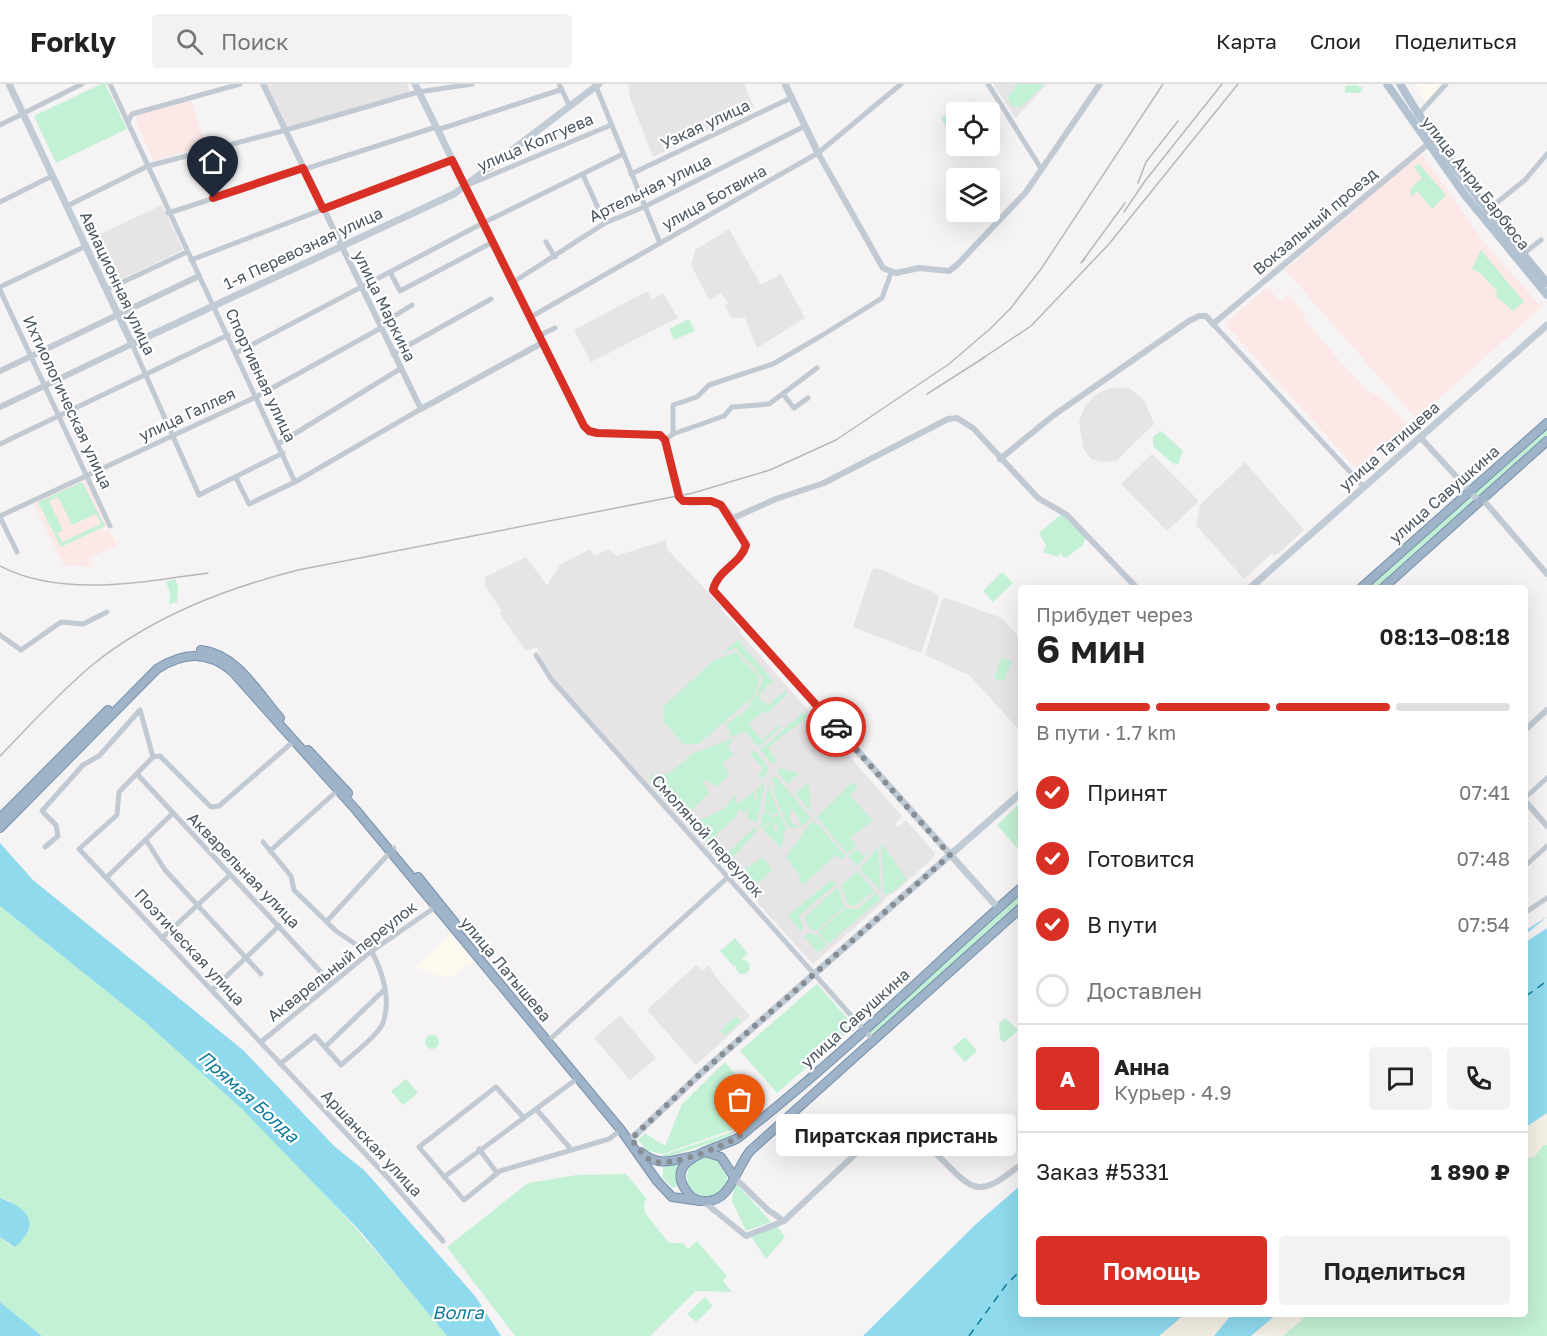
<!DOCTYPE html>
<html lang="ru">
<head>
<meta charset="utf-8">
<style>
	body { margin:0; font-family:"Golos Text",sans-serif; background:#f2f2f2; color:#222; height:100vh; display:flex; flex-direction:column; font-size:22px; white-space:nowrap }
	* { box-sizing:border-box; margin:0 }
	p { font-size:20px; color:#767676 }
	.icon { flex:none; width:33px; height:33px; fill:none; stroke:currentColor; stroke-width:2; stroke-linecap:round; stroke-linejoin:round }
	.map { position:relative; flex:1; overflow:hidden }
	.details { position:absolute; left:1018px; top:501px; width:510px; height:732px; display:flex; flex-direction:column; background:#fff; border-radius:6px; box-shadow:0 6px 24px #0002 }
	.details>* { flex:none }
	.fabs { position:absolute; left:946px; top:18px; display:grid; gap:12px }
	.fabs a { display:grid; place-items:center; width:54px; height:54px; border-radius:6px; background:#fff; box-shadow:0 6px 24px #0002; font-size:30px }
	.pin { position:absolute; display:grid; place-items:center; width:51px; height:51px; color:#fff; margin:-62px -26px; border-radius:50% 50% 50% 0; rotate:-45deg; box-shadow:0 0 6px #0007 }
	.pin .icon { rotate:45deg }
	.courier { position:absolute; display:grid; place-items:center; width:60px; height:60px; margin:-30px; border:4px solid #d93025; border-radius:50%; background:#fff; color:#222; box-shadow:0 2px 8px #0007 }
	.bubble { position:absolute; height:42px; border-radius:6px; background:#fff; box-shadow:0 6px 24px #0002; font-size:20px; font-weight:600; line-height:42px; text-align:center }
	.head em { font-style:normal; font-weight:600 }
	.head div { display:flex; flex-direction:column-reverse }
	.head { display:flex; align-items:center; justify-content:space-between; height:102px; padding:0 18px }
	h1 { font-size:39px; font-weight:600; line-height:45px }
	.bar { display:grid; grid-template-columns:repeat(4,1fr); gap:9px 6px; align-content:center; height:72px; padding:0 18px }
	.bar i { height:8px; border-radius:4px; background:#e0e0e0 }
	.bar .active { background:#d93025 }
	.bar p { grid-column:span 4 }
	.line { display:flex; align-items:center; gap:15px; padding:0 18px; border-top:2px solid #e0e0e0 }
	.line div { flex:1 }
	.round { display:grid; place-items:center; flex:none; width:63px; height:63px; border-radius:6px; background:#f2f2f2 }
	ol { padding:0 18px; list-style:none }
	li { display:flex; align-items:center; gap:18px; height:66px }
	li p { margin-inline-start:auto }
	li .icon { padding:6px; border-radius:50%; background:#d93025; color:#fff; stroke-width:4 }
	li:last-child { color:#767676 }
	li i { width:33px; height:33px; border:3px solid #e0e0e0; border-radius:50% }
	.primary-button { display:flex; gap:12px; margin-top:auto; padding:12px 18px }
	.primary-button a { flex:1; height:69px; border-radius:6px; background:#d93025; color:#fff; font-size:24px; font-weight:600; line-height:69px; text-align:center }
	.primary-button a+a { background:#f2f2f2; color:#222 }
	header { display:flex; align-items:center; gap:36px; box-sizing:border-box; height:84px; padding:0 30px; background:#fff; border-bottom:2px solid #e0e0e0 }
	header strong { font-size:28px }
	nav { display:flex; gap:33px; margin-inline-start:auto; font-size:21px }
	.search { width:420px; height:54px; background:#f2f2f2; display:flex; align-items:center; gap:15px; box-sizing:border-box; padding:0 21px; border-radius:6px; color:#767676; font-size:22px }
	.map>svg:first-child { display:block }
	.commercial { fill:#fdf9ef }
	.education { fill:#e6e4e5 }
	.medical { fill:#fce8e6 }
	.green { fill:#c3f1d5; fill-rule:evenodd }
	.sand { fill:#f5f0e5 }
	.water { fill:#90daee }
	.pier { fill:#f5f3f3 }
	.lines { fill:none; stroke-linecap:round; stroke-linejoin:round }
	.ferry { stroke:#0c7c9b; stroke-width:1.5; stroke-dasharray:8 6; stroke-linecap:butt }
	.trunk-casing { stroke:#7690ad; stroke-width:10 }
	.minor { stroke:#c1cad2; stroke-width:5 }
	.tertiary { stroke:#c1cad2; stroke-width:6 }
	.secondary { stroke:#c1cbd6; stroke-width:7 }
	.primary { stroke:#b3c2d1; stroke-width:8 }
	.trunk { stroke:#9fb4c9; stroke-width:8 }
	.rail { stroke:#b5b8bd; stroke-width:1.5 }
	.done { stroke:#868d94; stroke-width:6; stroke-dasharray:0 10.8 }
	.route { stroke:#d93025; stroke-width:8 }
	.labels { text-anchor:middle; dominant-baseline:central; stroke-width:4.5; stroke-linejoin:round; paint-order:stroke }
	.street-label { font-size:16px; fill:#4a5661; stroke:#fff }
	.water-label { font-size:18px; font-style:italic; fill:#0c7c9b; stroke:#fff }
</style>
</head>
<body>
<header>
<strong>Forkly</strong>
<div class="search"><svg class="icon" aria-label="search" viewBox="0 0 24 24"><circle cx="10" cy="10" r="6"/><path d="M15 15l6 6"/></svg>Поиск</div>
<nav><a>Карта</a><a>Слои</a><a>Поделиться</a></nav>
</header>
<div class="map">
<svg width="1547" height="1252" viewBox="0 0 1547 1252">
	<rect width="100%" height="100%" fill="#f5f3f3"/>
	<!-- commercial -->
	<g class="commercial">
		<polygon points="1416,0 1442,0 1426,18"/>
		<polygon points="455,847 479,876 465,882 454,893 450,890 445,894 414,883"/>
	</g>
	<!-- education -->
	<g class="education">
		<polygon points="266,0 407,0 410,8 288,44"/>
		<polygon points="628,0 744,0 754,23 653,73 630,14"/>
		<polygon points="993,0 1047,0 1016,34"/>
		<polygon points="162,121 183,166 115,198 94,153"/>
		<polygon points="729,145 761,201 781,190 805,234 757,264 745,234 732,234 725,222 728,219 721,209 709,216 691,181 695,166"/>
		<polygon points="647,207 652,216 663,209 678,234 591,278 574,246"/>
		<polygon points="1111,304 1129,304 1144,316 1154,340 1116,377 1101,378 1091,375 1084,366 1079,338 1085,322 1098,309"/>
		<polygon points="1152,370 1199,417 1167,447 1121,400"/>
		<polygon points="1245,378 1304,446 1275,472 1272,469 1244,495 1196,441 1200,421"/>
		<polygon points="666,456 667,465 722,523 720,525 741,546 739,548 902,732 895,740 898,743 906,736 935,769 933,774 894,809 886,813 881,820 813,880 713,770 711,772 547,588 537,563 526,567 499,529 502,527 485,502 485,493 526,473 547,501 560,481 590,465 594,472 609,465 616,472"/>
		<polygon points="877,484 937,510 939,515 921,569 853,543 872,486"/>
		<polygon points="946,514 1002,534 1021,556 1020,647 969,591 925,571 942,516"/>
		<polygon points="696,881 702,886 709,882 719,897 750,932 696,981 647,926"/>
		<polygon points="620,931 656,974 630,996 594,954"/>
	</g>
	<!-- medical -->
	<g class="medical">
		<polygon points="191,16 206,61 154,77 135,35 137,31"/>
		<polygon points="1418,71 1423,71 1481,154 1541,223 1416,335 1285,186"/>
		<polygon points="1267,203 1280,217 1289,209 1310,242 1340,277 1368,307 1380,313 1409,342 1359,387 1225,240"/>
		<polygon points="85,395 107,442 102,445 104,447 109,445 117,461 89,474 93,483 64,481 33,419"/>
	</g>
	<!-- green -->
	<g class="green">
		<polygon points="101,0 105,0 127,45 56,79 34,32"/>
		<polygon points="1017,0 1045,0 1021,23 1011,22 1008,13"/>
		<polygon points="1356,1 1363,4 1360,9 1345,9 1345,2"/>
		<polygon points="951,27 957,31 957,48 951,51 941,34"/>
		<polygon points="1419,80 1446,111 1432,125 1417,107 1412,113 1410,110 1411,104 1422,94 1414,83"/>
		<polygon points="1481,166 1524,218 1513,227 1496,212 1497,207 1480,189 1472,185"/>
		<polygon points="689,235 695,247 674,256 669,245"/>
		<polygon points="1547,339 1547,357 1382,504 1361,504"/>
		<polygon points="1161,347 1183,367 1178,380 1172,379 1153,362 1153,353"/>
		<path d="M82,398L105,442L61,463L38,418ZM58,413L72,441L96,430L101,440L62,458L57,449L63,446L49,417Z"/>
		<polygon points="1063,431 1086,454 1083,461 1066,474 1062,472 1061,468 1058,473 1043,468 1046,461 1039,449 1059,432"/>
		<polygon points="1002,488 1013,499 993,518 983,507"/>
		<polygon points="175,495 178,501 177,518 169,520 170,508 166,498"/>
		<polygon points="738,556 773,597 760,609 761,618 755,625 763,617 768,622 785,607 788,609 767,630 764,627 748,640 762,656 779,641 781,643 758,663 746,648 729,653 730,647 726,641 738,631 743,635 740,631 749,622 755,627 749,620 757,611 763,594 736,564 721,570"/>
		<polygon points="736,568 759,594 755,611 699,660 684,660 663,638 664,622 714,576"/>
		<polygon points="1001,574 1012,577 1004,597 994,594"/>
		<path d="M804,628L808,633C794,644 781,652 768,664L777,678L771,679L760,666Z"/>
		<polygon points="735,654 728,662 733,671 722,679 729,691 717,703 706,696 703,698 709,709 691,727 690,738 650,694 650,688 656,694 672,687 693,669"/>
		<polygon points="755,666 769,685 763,694 758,692 763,684 750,670"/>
		<polygon points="779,684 799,689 788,700 777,687"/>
		<polygon points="775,691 811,734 802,742 793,725 789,732 791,739 799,743 794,745 787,741 770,698 776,707 774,697 771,697"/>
		<polygon points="765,698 757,738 747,734 749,724 745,729 738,725 738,731 708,758 691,740 724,725 736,710 737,720 755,707 753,718 757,713 756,706"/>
		<polygon points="809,698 811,728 795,709"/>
		<polygon points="853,698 858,703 850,711 873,737 850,754 856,762 847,770 817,733"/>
		<polygon points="768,701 778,727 773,731 764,726"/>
		<polygon points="1019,720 1022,723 1021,768 997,741"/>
		<polygon points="764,727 774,733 773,735 779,729 786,744 781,764 764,747 768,738 776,749 778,743 772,737 775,747 768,737 763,745 760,742"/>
		<polygon points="811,738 818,740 845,772 841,776 836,771 803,801 799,796 800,793 786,773"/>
		<polygon points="754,744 758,746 731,775 741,788 763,773 772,786 755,802 753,812 721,775"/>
		<polygon points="881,758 907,795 893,808 884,811"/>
		<polygon points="878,763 881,807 860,785"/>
		<polygon points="857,765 863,772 872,765 857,782 848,772"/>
		<polygon points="858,788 874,807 853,823 847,819 841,801"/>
		<polygon points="831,796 837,800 799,831 803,843 801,848 788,832"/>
		<polygon points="838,803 844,823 816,847 811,846 804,834"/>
		<polygon points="1021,806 1021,822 873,954 867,947"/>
		<polygon points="876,809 881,815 828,860 818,848 846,824 858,825"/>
		<path d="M0,822C69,877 140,929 204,989C292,1070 371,1159 447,1252H42L0,1218V1153L10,1161V1117L0,1114Z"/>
		<polygon points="808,849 818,851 827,861 818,868 804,853"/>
		<polygon points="735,854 748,870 734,883 720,867"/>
		<circle cx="743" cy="883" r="7"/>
		<polygon points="817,900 854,942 777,1009 740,967"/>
		<polygon points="736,932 741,937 725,952 720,947"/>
		<polygon points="1005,934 1018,946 1004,959 1000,954 999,939"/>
		<circle cx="432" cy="958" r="7"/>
		<polygon points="965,953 977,967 965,978 952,964"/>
		<polygon points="725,978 757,1016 756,1028 734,1045 663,1070 648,1067 638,1056 645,1049 665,1062 682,1020"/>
		<polygon points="406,995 418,1009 403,1021 391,1007"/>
		<polygon points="735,1047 727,1054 663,1074 663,1071"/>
		<polygon points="1543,1061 1547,1061 1547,1252 1283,1252 1308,1230 1526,1230 1526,1074 1534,1073"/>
		<circle cx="707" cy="1093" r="20"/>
		<polygon points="681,1078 677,1089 678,1101 673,1104 663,1094 663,1083"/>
		<polygon points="626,1090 647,1115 644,1119 645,1129 669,1159 683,1159 688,1165 697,1157 727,1192 723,1197 732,1208 696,1207 650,1252 515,1252 447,1163 528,1099 577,1091"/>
		<polygon points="737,1100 771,1138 746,1147 732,1117 734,1103"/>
		<polygon points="777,1142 785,1153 766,1175 751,1152"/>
		<polygon points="705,1213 713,1222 696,1238 687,1230"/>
	</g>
	<!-- sand -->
	<g class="sand">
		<polygon points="1547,1029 1547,1061 1543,1061 1534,1073 1526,1074 1526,1043"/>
		<polygon points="1185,1230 1232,1230 1214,1252 1159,1252"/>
		<polygon points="1277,1230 1308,1230 1283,1252 1253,1250"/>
	</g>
	<!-- water -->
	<g class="water">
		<polygon points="0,759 33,796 243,966 335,1063 364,1086 475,1212 501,1252 447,1252 361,1148 241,1024 144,937 0,822"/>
		<polygon points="1547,833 1547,1029 1526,1043 1526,846"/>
		<polygon points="1021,1101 1022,1230 1185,1230 1159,1252 863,1252 976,1140"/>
		<path d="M0,1114C28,1124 42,1140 15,1163L0,1153Z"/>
		<polygon points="0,1218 42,1252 0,1252"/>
		<polygon points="1232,1230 1277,1230 1251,1252 1214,1252"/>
	</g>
	<!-- pier -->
	<polygon class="pier" points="1547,833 1547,844 1526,858 1526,850"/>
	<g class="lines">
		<!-- ferry -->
		<g class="ferry">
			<polyline points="1526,912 1547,897"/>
			<polyline points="969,1252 1006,1201 1022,1185"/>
		</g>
		<defs>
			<g id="trunk">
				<polyline points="1361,504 1547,339"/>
				<polyline points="1383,504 1547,357"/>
				<path d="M201,566C237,570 258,609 280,634"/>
				<polyline points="308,666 348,709"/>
				<polyline points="0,734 108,626"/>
				<path d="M0,744L157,585C184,568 207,567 232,587L356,726L621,1046L657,1097L672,1113L700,1117"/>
				<polyline points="418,793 455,839"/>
				<path d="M1022,803C934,881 851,963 759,1037C752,1042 745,1049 738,1054C718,1065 660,1074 688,1109C692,1114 697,1117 704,1117C730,1120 736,1084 750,1067L1022,823"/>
				<path d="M641,1068C658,1083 672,1077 693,1072"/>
				<polyline points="705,1068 721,1073 734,1093"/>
			</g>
		</defs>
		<!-- trunk casing -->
		<use href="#trunk" class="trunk-casing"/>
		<!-- minor -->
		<g class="minor">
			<polyline points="110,0 295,398"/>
			<polyline points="559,0 569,21"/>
			<polyline points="595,0 660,159"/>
			<polyline points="988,0 1042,86"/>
			<polyline points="1417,32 1446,0"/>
			<polyline points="128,37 132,30 240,0"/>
			<polyline points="0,41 82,0"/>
			<polyline points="437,46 560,6"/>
			<polyline points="631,90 791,14"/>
			<polyline points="583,91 605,139"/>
			<polyline points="470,100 611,41"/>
			<polyline points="0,118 52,92"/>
			<polyline points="67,122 148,82 286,46 418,8 472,0"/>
			<polyline points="1485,128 1525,96 1547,70"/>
			<polyline points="168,129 436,43"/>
			<polyline points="546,158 555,173"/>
			<polyline points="1523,170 1541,156"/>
			<polyline points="191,176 452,76"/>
			<polyline points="390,188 400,207 493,158"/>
			<polyline points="512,199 605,139 644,123 805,42"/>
			<polyline points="0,203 86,162"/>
			<polyline points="0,206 110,442"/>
			<polyline points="106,206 187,168"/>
			<polyline points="529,234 818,69 901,0"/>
			<polyline points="1213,240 1364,403"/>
			<polyline points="380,241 412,221"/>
			<polyline points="538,252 555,244"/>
			<polyline points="132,260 199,411 283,369"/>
			<polyline points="236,269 483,139 623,70"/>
			<polyline points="393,270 491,215"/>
			<polyline points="783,310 794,324 808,314"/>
			<polyline points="673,350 724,332 732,323 769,320 817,284"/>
			<polyline points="665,356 673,350 673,321 697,313 709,301 773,280 821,252 882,214 891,189"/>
			<polyline points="0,360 228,251"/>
			<polyline points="278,360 400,285"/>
			<polyline points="236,394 249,420 295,398 421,325"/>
			<polyline points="0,432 256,313 381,244"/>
			<polyline points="0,433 17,468"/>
			<polyline points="0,551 21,566 61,538 83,540 107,528"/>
			<polyline points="536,571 551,595 873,956"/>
			<polyline points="294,657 219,722 211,723 160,672 153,673 119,708 117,731 79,765 388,1094 443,1157"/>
			<polyline points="137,690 331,899"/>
			<polyline points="1526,713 1547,694"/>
			<polyline points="146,756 165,786 261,890"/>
			<polyline points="263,758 291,792 294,806 336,847 369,869"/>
			<polyline points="45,763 58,752 56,741 42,727 83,681 99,672 140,626 153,673"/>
			<polyline points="270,767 338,706"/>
			<polyline points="1526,781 1547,762"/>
			<polyline points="106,794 172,730"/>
			<polyline points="1526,828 1547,814"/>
			<polyline points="327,837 394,764"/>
			<polyline points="162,854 230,791"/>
			<polyline points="212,906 279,842"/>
			<polyline points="261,958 369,869 431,826 435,820"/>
			<polyline points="547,958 727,794"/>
			<polyline points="325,963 384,906"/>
			<path d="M280,980L315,952L341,981C352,971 376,953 382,941C392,918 383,889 372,868"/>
			<polyline points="536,1025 570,1064"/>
			<polyline points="524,1034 496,1003 419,1063 464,1116 500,1087 609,1055 621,1046"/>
			<polyline points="479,1065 497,1089"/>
			<polyline points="444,1093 578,994"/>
		</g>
		<!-- tertiary -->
		<g class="tertiary">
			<polyline points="263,0 421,325 542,259"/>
			<polyline points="818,69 883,184 896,189 919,184 949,187 957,181 1026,108 1100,0"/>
			<polyline points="0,287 199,192"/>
			<polyline points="0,323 132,260"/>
			<polyline points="1420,353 1475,413 1485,418 1547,490"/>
			<polyline points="1000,375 1054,331 1189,237 1199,232 1206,232 1213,240 1434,55"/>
			<polyline points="731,435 776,415 824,399 948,335 957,334 973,344 1038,414 1067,431 1137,504"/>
			<polyline points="1526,645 1547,626"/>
			<polyline points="1526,718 1547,742"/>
			<polyline points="734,1093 768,1126 784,1137"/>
			<path d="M703,1117L746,1152L784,1137L865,1061C925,1021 950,1105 981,1103C996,1102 1010,1088 1022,1080"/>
		</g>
		<!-- secondary -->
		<g class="secondary">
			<polyline points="9,0 132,260 454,110 599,0"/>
			<path d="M415,0L584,342L589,347L597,349L660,351L665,356L681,415C691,422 703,415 714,418C729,422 739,448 746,461C741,479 718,485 713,505L998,824"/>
			<polyline points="785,0 818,69"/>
			<polyline points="1250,504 1547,241"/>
			<polyline points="629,1057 700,990 1022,708"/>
		</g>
		<!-- primary -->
		<g class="primary">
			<polyline points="1387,0 1464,110 1547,211"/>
			<path d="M1400,0C1442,72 1494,135 1547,199"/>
		</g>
		<!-- trunk -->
		<use href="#trunk" class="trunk"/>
		<!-- rail -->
		<g class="rail">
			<polyline points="1138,99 1146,78 1178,37"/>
			<polyline points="1124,128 1145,97 1222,0"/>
			<polyline points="1085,175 1081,179 1125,119"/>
			<polyline points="980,276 1031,242 1109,160 1238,0"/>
			<polyline points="927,310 985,273"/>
			<path d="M0,482C60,514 143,498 208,489"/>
			<path d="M0,672C30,641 58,610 91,582C151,533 224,505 298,486L693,409L770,386L836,356L949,280L991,244L1010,225L1041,185L1163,0"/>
		</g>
	</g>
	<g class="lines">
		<!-- done -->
		<path class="done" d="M740,1052C723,1062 668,1086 650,1076C642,1071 637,1062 631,1055L700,990L950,771L836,643"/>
		<!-- route -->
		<path class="route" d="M213,114L303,84L323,125L452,76L584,342L589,347L597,349L660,351L665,356L679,413L683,417H711L721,421L746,461C741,480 718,485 713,506L836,643"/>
	</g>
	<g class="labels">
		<!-- street labels -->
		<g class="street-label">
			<text transform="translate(705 40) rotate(-25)">Узкая улица</text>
			<text transform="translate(535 58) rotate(-23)">улица Колгуева</text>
			<text transform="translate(1476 99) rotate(52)">улица Анри Барбюса</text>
			<text transform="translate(650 104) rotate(-26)">Артельная улица</text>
			<text transform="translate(714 113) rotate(-29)">улица Ботвина</text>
			<text transform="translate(1315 137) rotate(-40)">Вокзальный проезд</text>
			<text transform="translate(303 164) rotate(-25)">1-я Перевозная улица</text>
			<text transform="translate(118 199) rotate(65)">Авиационная улица</text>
			<text transform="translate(385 222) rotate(64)">улица Маркина</text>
			<text transform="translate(261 291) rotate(65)">Спортивная улица</text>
			<text transform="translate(68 318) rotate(65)">Ихтиологическая улица</text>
			<text transform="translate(187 330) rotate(-25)">улица Галлея</text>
			<text transform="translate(1389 362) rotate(-41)">улица Татищева</text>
			<text transform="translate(1444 410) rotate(-41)">улица Савушкина</text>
			<text transform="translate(708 752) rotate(48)">Смоляной переулок</text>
			<text transform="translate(244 786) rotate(46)">Акварельная улица</text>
			<text transform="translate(190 863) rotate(47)">Поэтическая улица</text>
			<text transform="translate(342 877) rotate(-38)">Акварельный переулок</text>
			<text transform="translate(506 885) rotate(50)">улица Латышева</text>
			<text transform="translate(855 934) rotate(-42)">улица Савушкина</text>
			<text transform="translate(372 1059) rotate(47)">Аршанская улица</text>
		</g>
		<!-- water labels -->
		<g class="water-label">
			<text transform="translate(249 1012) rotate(42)">Прямая Болда</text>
			<text x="458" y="1228">Волга</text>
		</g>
	</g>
</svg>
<div class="fabs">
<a><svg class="icon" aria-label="locate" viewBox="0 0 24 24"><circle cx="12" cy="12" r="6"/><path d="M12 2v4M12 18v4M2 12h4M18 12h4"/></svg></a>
<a><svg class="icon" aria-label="layers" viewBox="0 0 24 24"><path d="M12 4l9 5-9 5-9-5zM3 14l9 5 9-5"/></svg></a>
</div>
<div class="pin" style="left:740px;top:1052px;background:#ea580c"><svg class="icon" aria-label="bag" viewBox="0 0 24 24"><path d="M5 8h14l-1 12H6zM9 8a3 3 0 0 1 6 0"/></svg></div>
<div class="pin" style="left:213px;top:114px;background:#1f2937"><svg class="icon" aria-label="home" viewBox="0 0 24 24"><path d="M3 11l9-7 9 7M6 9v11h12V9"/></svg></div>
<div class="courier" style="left:836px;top:643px"><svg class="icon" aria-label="car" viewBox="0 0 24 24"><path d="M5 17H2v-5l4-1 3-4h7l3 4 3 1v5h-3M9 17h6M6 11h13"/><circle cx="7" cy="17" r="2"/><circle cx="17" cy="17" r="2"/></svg></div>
<div class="bubble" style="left:776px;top:1030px;width:240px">Пиратская пристань</div>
<section class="details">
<div class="head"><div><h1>6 мин</h1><p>Прибудет через</p></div><em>08:13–08:18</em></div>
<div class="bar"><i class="active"></i><i class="active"></i><i class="active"></i><i></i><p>В пути · 1.7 km</p></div>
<ol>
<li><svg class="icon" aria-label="check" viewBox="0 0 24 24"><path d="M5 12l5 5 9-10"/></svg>Принят<p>07:41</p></li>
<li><svg class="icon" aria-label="check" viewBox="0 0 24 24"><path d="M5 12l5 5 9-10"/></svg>Готовится<p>07:48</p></li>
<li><svg class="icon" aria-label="check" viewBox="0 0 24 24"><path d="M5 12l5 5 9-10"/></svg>В пути<p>07:54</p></li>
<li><i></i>Доставлен</li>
</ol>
<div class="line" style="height:108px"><b class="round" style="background:#d93025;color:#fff">А</b><div><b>Анна</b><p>Курьер · 4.9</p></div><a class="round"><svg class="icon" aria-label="chat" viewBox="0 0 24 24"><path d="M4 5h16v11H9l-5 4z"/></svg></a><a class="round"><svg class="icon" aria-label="phone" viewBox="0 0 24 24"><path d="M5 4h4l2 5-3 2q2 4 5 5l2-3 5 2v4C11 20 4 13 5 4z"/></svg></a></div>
<div class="line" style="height:78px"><div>Заказ #5331</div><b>1 890 ₽</b></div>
<div class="primary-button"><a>Помощь</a><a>Поделиться</a></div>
</section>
</div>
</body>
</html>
